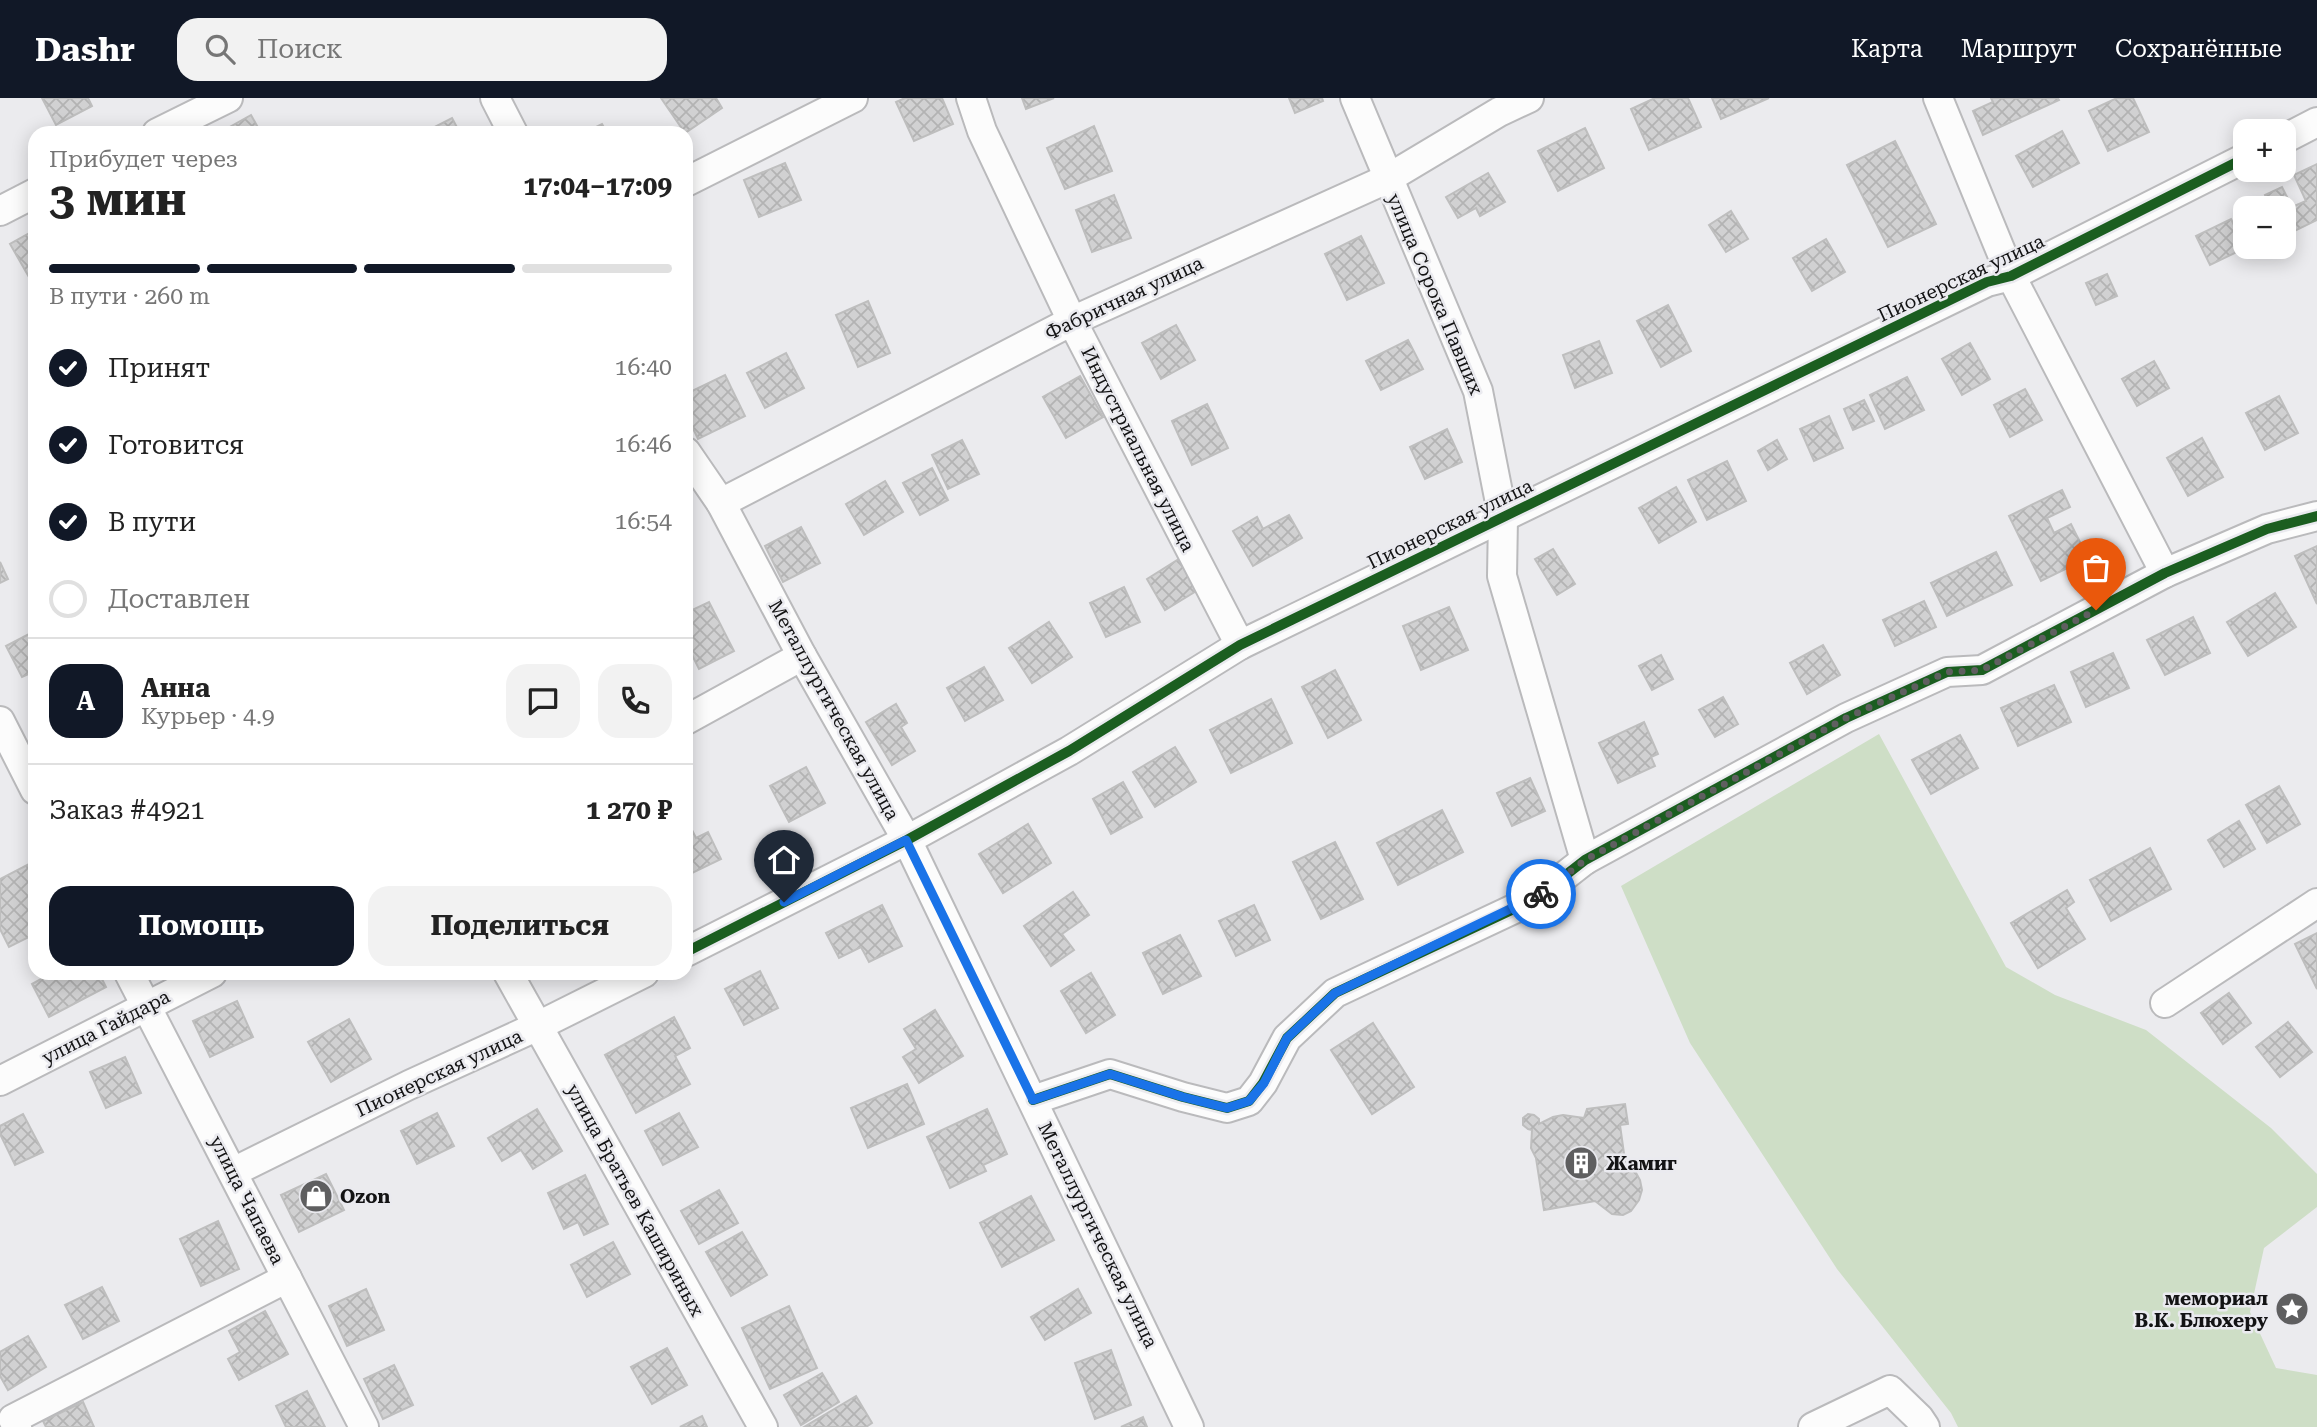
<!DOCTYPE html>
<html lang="ru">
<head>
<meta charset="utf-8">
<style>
	body { margin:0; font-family:"Roboto Serif",serif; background:#f2f2f2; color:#222; height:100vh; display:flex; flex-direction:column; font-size:26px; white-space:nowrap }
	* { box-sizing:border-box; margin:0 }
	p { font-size:23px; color:#767676 }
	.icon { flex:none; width:38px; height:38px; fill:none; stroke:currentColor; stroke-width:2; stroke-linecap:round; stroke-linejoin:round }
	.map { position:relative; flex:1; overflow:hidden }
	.details { position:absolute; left:28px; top:28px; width:665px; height:854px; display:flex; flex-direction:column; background:#fff; border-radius:21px; box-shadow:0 4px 18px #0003 }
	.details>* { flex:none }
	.controls { position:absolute; left:2233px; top:21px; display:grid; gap:14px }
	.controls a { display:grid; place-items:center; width:63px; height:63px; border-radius:14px; background:#fff; box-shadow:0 4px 18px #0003; font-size:35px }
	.pin { position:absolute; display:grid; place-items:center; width:60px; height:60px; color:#fff; margin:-72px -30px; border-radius:50% 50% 50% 0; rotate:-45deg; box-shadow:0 0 7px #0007 }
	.pin .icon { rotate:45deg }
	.courier { position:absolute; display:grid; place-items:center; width:70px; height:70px; margin:-35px; border:5px solid #1a73e8; border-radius:50%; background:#fff; color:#222; box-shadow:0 2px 9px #0007 }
	.overview em { font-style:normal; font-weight:700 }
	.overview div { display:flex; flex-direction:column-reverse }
	.overview { display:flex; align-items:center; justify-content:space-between; height:119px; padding:0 21px }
	h1 { font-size:46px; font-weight:700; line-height:52px }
	.bar { display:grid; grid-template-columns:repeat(4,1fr); gap:10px 7px; align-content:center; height:84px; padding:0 21px }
	.bar i { height:9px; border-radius:5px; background:#e0e0e0 }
	.bar .current { background:#111827 }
	.bar p { grid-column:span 4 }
	.line { display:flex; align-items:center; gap:18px; padding:0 21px; border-top:2px solid #e0e0e0 }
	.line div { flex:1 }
	.round { display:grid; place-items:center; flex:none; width:74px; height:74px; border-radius:21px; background:#f2f2f2 }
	ol { padding:0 21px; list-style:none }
	li { display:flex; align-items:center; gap:21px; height:77px }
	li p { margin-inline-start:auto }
	li .icon { padding:7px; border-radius:50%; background:#111827; color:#fff; stroke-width:4 }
	li:last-child { color:#767676 }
	li i { width:38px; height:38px; border:4px solid #e0e0e0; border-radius:50% }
	.primary-button { display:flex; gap:14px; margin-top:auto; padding:14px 21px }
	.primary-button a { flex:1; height:80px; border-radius:21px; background:#111827; color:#fff; font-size:28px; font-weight:700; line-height:80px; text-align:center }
	.primary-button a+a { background:#f2f2f2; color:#222 }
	header { display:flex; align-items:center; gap:42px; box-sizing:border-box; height:98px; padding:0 35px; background:#111827; color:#fff }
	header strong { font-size:33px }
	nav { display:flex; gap:38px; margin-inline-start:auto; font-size:24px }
	.search { width:490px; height:63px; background:#f2f2f2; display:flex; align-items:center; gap:18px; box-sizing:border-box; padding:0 24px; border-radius:21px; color:#767676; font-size:26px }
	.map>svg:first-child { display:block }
	.park { fill:#cedec6 }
	.building { fill:url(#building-cross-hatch); stroke:#bebebe; stroke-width:2 }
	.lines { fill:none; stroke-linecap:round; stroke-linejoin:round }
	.minor-casing { stroke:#bababc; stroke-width:32 }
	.minor { stroke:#fcfcfc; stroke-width:28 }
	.cycleway-casing { stroke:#eaeaef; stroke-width:15 }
	.cycleway { stroke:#1b5e20; stroke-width:10 }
	.done { stroke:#5f5f60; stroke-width:7; stroke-dasharray:0 12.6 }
	.route { stroke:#1a73e8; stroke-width:9 }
	.labels { text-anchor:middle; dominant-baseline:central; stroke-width:5; stroke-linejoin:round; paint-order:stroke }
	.street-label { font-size:19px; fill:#131314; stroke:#eaeaef }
	.poi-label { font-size:19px; font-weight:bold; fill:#131314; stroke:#eaeaef; text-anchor:start }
</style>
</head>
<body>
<header>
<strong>Dashr</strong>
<div class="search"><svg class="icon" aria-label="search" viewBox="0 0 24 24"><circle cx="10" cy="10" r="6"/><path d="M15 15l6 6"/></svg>Поиск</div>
<nav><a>Карта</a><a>Маршрут</a><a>Сохранённые</a></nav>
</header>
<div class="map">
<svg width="2317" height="1329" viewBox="0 0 2317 1329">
	<defs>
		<pattern id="building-cross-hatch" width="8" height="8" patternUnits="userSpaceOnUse" patternTransform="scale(1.75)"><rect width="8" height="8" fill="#d1d1d2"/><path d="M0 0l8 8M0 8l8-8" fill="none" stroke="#b3b3b3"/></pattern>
	</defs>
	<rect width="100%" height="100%" fill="#ebebee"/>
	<!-- park -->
	<polygon class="park" points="1879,636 2006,869 2055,897 2146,932 2271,1030 2317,1076 2317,1109 2264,1150 2250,1214 2276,1270 2317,1277 2317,1329 1958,1329 1951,1315 1837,1171 1690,945 1621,788"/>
	<!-- building -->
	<g class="building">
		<polygon points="42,0 88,0 92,8 56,27"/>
		<polygon points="661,0 716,0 722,10 685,35"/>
		<polygon points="905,0 942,0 953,26 914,43 896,4"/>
		<polygon points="1022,0 1054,0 1026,11"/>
		<polygon points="1289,0 1322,0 1323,3 1295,15"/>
		<polygon points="1655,0 1688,0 1701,29 1649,52 1631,11"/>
		<polygon points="1712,0 1769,0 1721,21"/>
		<polygon points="1991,0 2058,0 2059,2 1983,37 1973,13 1993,4"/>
		<polygon points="2117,0 2133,0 2149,34 2108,53 2089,13"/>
		<polygon points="251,17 261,35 219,35"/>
		<polygon points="452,20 460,35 423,35"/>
		<polygon points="602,26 607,35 584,35"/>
		<polygon points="1094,28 1112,73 1065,91 1047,50"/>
		<polygon points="1585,30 1604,70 1558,93 1538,53"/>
		<polygon points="2062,33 2079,65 2033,89 2016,58"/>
		<polygon points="1895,43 1936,126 1888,149 1847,67"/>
		<polygon points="785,65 801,102 759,119 744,82"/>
		<polygon points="2317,66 2317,122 2284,138 2284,110 2271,110 2265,97 2282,89 2292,109 2306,103 2294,77"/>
		<polygon points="1488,75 1505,104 1480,118 1476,110 1458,120 1446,99"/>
		<polygon points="1114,97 1131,140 1092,154 1076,112"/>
		<polygon points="1731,113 1748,141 1726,154 1709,127"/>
		<polygon points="2231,121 2245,150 2210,167 2196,138"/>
		<polygon points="35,132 35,184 33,186 10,146"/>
		<polygon points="1361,138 1384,185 1347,202 1325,156"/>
		<polygon points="1826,141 1845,174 1812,193 1793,160"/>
		<polygon points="2107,176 2117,198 2096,207 2086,185"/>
		<polygon points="868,203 890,255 858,269 836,217"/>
		<polygon points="1668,207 1691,253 1661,269 1637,223"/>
		<polygon points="1176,227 1195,262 1161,281 1142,245"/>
		<polygon points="1408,242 1423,271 1381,292 1366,263"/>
		<polygon points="1599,243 1612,275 1575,290 1563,257"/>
		<polygon points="1970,245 1990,281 1962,297 1942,261"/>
		<polygon points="786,255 804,290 765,310 747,275"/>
		<polygon points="2154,263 2169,290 2137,308 2122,281"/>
		<polygon points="725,277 745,318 698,341 686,316 686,296"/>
		<polygon points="1080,278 1103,319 1066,340 1043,299"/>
		<polygon points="1907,279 1924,312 1885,331 1870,297"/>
		<polygon points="2025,291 2042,322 2010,339 1994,307"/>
		<polygon points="2279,298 2298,335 2265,352 2246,315"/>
		<polygon points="1864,302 1874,323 1853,332 1844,311"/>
		<polygon points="1207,306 1228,350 1192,367 1172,323"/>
		<polygon points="1829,318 1843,350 1814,363 1800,331"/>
		<polygon points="1447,331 1462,364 1425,381 1410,349"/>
		<polygon points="2202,340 2223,379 2188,398 2167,360"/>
		<polygon points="962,342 979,376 948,391 932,357"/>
		<polygon points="1777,342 1787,361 1768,372 1758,353"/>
		<polygon points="1727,363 1746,403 1707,422 1688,382"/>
		<polygon points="932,370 948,402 920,417 903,385"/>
		<polygon points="885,383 903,414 864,437 846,406"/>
		<polygon points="1676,389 1696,424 1659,445 1639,410"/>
		<polygon points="2062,392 2070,409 2047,420 2054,435 2071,426 2088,460 2041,483 2009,418"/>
		<polygon points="1289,417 1302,440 1253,468 1233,433 1257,419 1263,431"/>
		<polygon points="801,429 820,465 783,484 765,448"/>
		<polygon points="2317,448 2317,506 2295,458"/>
		<polygon points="1553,451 1575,486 1557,497 1535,461"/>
		<polygon points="1996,454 2012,487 1947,518 1931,485"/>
		<polygon points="1179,461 1198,492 1165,512 1147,481"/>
		<polygon points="0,464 8,481 0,485"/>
		<polygon points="1124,489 1140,524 1106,539 1090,505"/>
		<polygon points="2275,495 2296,529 2248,558 2227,524"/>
		<polygon points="1924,503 1936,529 1895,548 1883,522"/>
		<polygon points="709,504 734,553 699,571 686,545 686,515"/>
		<polygon points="1449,509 1468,552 1421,572 1403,528"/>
		<polygon points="2193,519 2210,555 2165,577 2147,542"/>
		<polygon points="1049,524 1072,559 1032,585 1009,550"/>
		<polygon points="35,533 35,573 22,579 6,548"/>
		<polygon points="1823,547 1840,577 1807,596 1790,565"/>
		<polygon points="2113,555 2129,590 2086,609 2071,574"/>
		<polygon points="1661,557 1673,581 1652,592 1639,568"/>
		<polygon points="984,569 1003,602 965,623 947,590"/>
		<polygon points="1335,572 1361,622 1328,640 1302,589"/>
		<polygon points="2054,587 2071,624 2018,648 2001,610"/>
		<polygon points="1723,599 1738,626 1715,639 1699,612"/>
		<polygon points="1271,601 1292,645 1231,675 1210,632"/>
		<polygon points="896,606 907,625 901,629 915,653 892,667 866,624"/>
		<polygon points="1644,624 1658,656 1651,659 1655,668 1618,685 1599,645"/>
		<polygon points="1960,637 1978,670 1931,696 1912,662"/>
		<polygon points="1175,649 1196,684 1155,709 1133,674"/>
		<polygon points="806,669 825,705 789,724 770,688"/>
		<polygon points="1530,680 1545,713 1512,728 1497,695"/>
		<polygon points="1123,684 1142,719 1111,736 1093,701"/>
		<polygon points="2279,688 2300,726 2267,745 2246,707"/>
		<polygon points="1442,712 1463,754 1398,787 1377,745"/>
		<polygon points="2239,723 2255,751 2224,769 2208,742"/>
		<polygon points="1028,726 1051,765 1003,795 979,756"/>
		<polygon points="692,732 696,740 708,734 721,761 686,778 686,735"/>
		<polygon points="1335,744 1363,801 1321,821 1293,764"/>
		<polygon points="2150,750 2171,791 2111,823 2090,782"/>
		<polygon points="35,763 35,836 9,849 0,831 0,781"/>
		<polygon points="2067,792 2074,804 2066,810 2085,841 2038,870 2011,825"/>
		<polygon points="1073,794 1089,817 1062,836 1074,852 1051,868 1024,828"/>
		<polygon points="882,807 902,848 869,864 861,849 839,860 826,835"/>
		<polygon points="1254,807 1270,842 1236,858 1219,823"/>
		<polygon points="2317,835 2317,891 2295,846"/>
		<polygon points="1180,837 1201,878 1163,896 1143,855"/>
		<polygon points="760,873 778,910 744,927 725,891"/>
		<polygon points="52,875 99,875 106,889 49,919 32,886"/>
		<polygon points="1091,875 1115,917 1086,935 1061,893"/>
		<polygon points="2229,895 2251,925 2223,946 2201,915"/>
		<polygon points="237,903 253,939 210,959 193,923"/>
		<polygon points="935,912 963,958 919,985 903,959 916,951 904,931"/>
		<polygon points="674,919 690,950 675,958 690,986 636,1015 605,957"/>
		<polygon points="349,921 371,961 331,984 308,944"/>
		<polygon points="2288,924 2312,954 2280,979 2256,949"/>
		<polygon points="1373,925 1414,989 1372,1016 1331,952"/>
		<polygon points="125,959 141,995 106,1010 90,974"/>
		<polygon points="907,986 924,1026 868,1050 851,1010"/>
		<polygon points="1625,1006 1628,1026 1620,1027 1626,1070 1635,1073 1640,1082 1642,1092 1639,1102 1631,1113 1623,1117 1612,1116 1595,1103 1544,1112 1536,1060 1531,1050 1532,1032 1528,1031 1523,1027 1523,1020 1528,1016 1534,1017 1539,1021 1539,1026 1553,1019 1563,1017 1584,1020 1587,1011"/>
		<polygon points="537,1011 562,1053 533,1071 521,1052 502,1063 488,1040"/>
		<polygon points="987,1011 1007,1056 983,1067 986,1073 950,1090 927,1039"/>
		<polygon points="437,1015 454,1048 417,1066 401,1033"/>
		<polygon points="679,1015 698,1049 663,1067 645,1033"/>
		<polygon points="23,1016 43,1054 15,1067 0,1036 0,1028"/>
		<polygon points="326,1076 344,1112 299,1134 281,1097"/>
		<polygon points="585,1077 608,1126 584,1137 578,1124 564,1131 548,1095"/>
		<polygon points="719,1092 738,1125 699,1146 681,1113"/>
		<polygon points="1031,1098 1054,1142 1002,1169 980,1125"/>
		<polygon points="218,1123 239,1171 201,1188 180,1141"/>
		<polygon points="742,1134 767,1177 731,1198 706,1154"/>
		<polygon points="613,1144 630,1176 587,1199 571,1167"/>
		<polygon points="102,1189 119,1223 83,1241 65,1207"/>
		<polygon points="366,1191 384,1232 347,1248 329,1208"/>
		<polygon points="1078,1191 1091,1215 1045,1242 1031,1219"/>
		<polygon points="789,1208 817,1270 770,1291 742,1230"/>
		<polygon points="265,1213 288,1256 239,1282 228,1261 240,1254 229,1233"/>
		<polygon points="28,1238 46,1269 8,1292 0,1278 0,1254"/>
		<polygon points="667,1250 687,1287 652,1306 631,1269"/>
		<polygon points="1111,1252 1131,1307 1095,1321 1075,1265"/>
		<polygon points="394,1267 413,1307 383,1321 364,1281"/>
		<polygon points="822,1275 839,1304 801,1327 784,1297"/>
		<polygon points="307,1293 325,1329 286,1329 276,1308"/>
		<polygon points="856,1298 872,1325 866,1329 804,1329"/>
		<polygon points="83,1304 94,1329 46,1329 43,1323"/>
		<polygon points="702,1318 707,1329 680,1329"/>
		<polygon points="1143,1319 1147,1329 1121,1329"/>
	</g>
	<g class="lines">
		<defs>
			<g id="minor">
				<polyline points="495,0 513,35"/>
				<polyline points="971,0 982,33 1072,223 1240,547"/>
				<polyline points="1355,0 1478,293 1503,420 1502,478 1585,762"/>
				<polyline points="1938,0 2011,178 2165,475"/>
				<polyline points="157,35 228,0"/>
				<polyline points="2284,41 2317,24"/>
				<polyline points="686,84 853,0"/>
				<polyline points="0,113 35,95"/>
				<polyline points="686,354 721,405 802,558 907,742 1189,1329"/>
				<polyline points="721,405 1072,223 1387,81 1499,14 1529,0"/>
				<polyline points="686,622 802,558"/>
				<polyline points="0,623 35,692"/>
				<polyline points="686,854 907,742 1069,653 1240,547 1987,184 2011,178 2245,60"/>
				<polyline points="129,875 364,1329"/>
				<polyline points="508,875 763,1329"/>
				<polyline points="2165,905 2317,805"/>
				<polyline points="0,983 212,875"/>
				<polyline points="1033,1002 1110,976 1183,999 1227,1010 1249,1003 1263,985 1287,940 1335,895 1535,801 1585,762 1846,620 1947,574 1982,572 2165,475 2267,431 2317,418"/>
				<polyline points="233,1074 409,987 538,928 644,875"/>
				<polyline points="17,1329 13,1321 287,1180"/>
				<polyline points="1813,1329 1890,1292 1919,1320 1925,1329"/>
			</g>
		</defs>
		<!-- minor casing -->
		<use href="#minor" class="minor-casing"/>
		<!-- minor -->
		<use href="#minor" class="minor"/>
		<defs>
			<g id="cycleway">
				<polyline points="686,854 907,742 1069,653 1240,547 1987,184 2011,178 2245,60"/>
				<polyline points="1033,1002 1110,976 1183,999 1227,1010 1249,1003 1263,985 1287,940 1335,895 1535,801 1585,762 1846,620 1947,574 1982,572 2165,475 2267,431 2317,418"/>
			</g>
		</defs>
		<!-- cycleway casing -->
		<use href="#cycleway" class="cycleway-casing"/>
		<!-- cycleway -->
		<use href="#cycleway" class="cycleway"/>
	</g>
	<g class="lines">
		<!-- done -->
		<polyline class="done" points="1541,796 1585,762 1846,620 1947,574 1982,572 2096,512"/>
		<!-- route -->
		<polyline class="route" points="784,804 906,742 1033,1002 1110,976 1183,999 1227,1010 1249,1003 1264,985 1287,940 1335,895 1541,796"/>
	</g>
	<!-- icons -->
	<defs>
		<symbol id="building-disc" viewBox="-11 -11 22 22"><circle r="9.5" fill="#5f5f60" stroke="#eaeaef"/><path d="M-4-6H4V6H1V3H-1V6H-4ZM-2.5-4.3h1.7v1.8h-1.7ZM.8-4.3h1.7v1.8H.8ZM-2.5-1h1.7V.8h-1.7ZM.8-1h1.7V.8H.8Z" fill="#fff"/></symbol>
		<symbol id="shop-disc" viewBox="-11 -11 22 22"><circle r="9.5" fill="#5f5f60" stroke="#eaeaef"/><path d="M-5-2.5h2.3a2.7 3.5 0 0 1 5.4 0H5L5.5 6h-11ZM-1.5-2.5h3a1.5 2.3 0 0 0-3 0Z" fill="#fff"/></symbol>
		<symbol id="sight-disc" viewBox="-11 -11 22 22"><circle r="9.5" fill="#5f5f60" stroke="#eaeaef"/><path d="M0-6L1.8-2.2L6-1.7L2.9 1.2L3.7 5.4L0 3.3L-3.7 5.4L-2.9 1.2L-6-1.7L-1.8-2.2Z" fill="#fff"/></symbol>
	</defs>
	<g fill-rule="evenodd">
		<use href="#building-disc" x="1562" y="1046" width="38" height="38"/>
		<use href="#shop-disc" x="297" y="1079" width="38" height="38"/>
		<use href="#sight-disc" x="2273" y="1192" width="38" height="38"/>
	</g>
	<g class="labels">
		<!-- street labels -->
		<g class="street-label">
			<text transform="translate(1961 180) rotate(-25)">Пионерская улица</text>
			<text transform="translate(1435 196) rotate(67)">улица Сорока Павших</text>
			<text transform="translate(1124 200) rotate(-25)">Фабричная улица</text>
			<text transform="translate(1138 351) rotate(63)">Индустриальная улица</text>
			<text transform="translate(1450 426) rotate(-26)">Пионерская улица</text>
			<text transform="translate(834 612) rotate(61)">Металлургическая улица</text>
			<text transform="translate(106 929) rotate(-27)">улица Гайдара</text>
			<text transform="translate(439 975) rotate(-25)">Пионерская улица</text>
			<text transform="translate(247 1102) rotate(63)">улица Чапаева</text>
			<text transform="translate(635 1102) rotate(61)">улица Братьев Кашириных</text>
			<text transform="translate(1098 1137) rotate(64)">Металлургическая улица</text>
		</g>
		<!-- poi labels -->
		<g class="poi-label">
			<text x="1606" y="1065">Жамиг</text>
			<text x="340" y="1098">Ozon</text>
			<text x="2268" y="1200" text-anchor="end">мемориал<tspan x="2268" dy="22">В.К. Блюхеру</tspan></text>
		</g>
	</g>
</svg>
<div class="controls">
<a>+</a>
<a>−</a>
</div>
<div class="pin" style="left:2096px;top:512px;background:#ea580c"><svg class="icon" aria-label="bag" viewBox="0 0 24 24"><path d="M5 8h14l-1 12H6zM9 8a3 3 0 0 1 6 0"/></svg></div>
<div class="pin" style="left:784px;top:804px;background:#1f2937"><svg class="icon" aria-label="home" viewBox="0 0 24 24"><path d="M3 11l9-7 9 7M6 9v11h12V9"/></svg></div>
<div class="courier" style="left:1541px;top:796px"><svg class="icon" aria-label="bike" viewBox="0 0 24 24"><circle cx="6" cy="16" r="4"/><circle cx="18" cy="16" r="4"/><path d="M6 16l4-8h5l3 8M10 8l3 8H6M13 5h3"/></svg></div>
<section class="details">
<div class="overview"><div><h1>3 мин</h1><p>Прибудет через</p></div><em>17:04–17:09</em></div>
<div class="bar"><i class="current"></i><i class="current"></i><i class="current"></i><i></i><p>В пути · 260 m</p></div>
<ol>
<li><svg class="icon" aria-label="check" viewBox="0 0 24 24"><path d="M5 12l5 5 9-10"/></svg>Принят<p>16:40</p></li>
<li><svg class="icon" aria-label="check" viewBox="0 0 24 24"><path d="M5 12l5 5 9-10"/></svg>Готовится<p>16:46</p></li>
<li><svg class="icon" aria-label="check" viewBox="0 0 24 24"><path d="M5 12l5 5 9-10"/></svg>В пути<p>16:54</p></li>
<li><i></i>Доставлен</li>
</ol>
<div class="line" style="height:126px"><b class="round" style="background:#111827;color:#fff">А</b><div><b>Анна</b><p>Курьер · 4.9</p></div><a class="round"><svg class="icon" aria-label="chat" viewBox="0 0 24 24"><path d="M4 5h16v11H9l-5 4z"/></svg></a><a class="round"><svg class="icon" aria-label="phone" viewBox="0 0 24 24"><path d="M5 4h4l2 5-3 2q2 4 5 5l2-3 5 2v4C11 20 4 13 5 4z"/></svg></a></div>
<div class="line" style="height:91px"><div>Заказ #4921</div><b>1 270 ₽</b></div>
<div class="primary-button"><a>Помощь</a><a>Поделиться</a></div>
</section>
</div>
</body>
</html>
